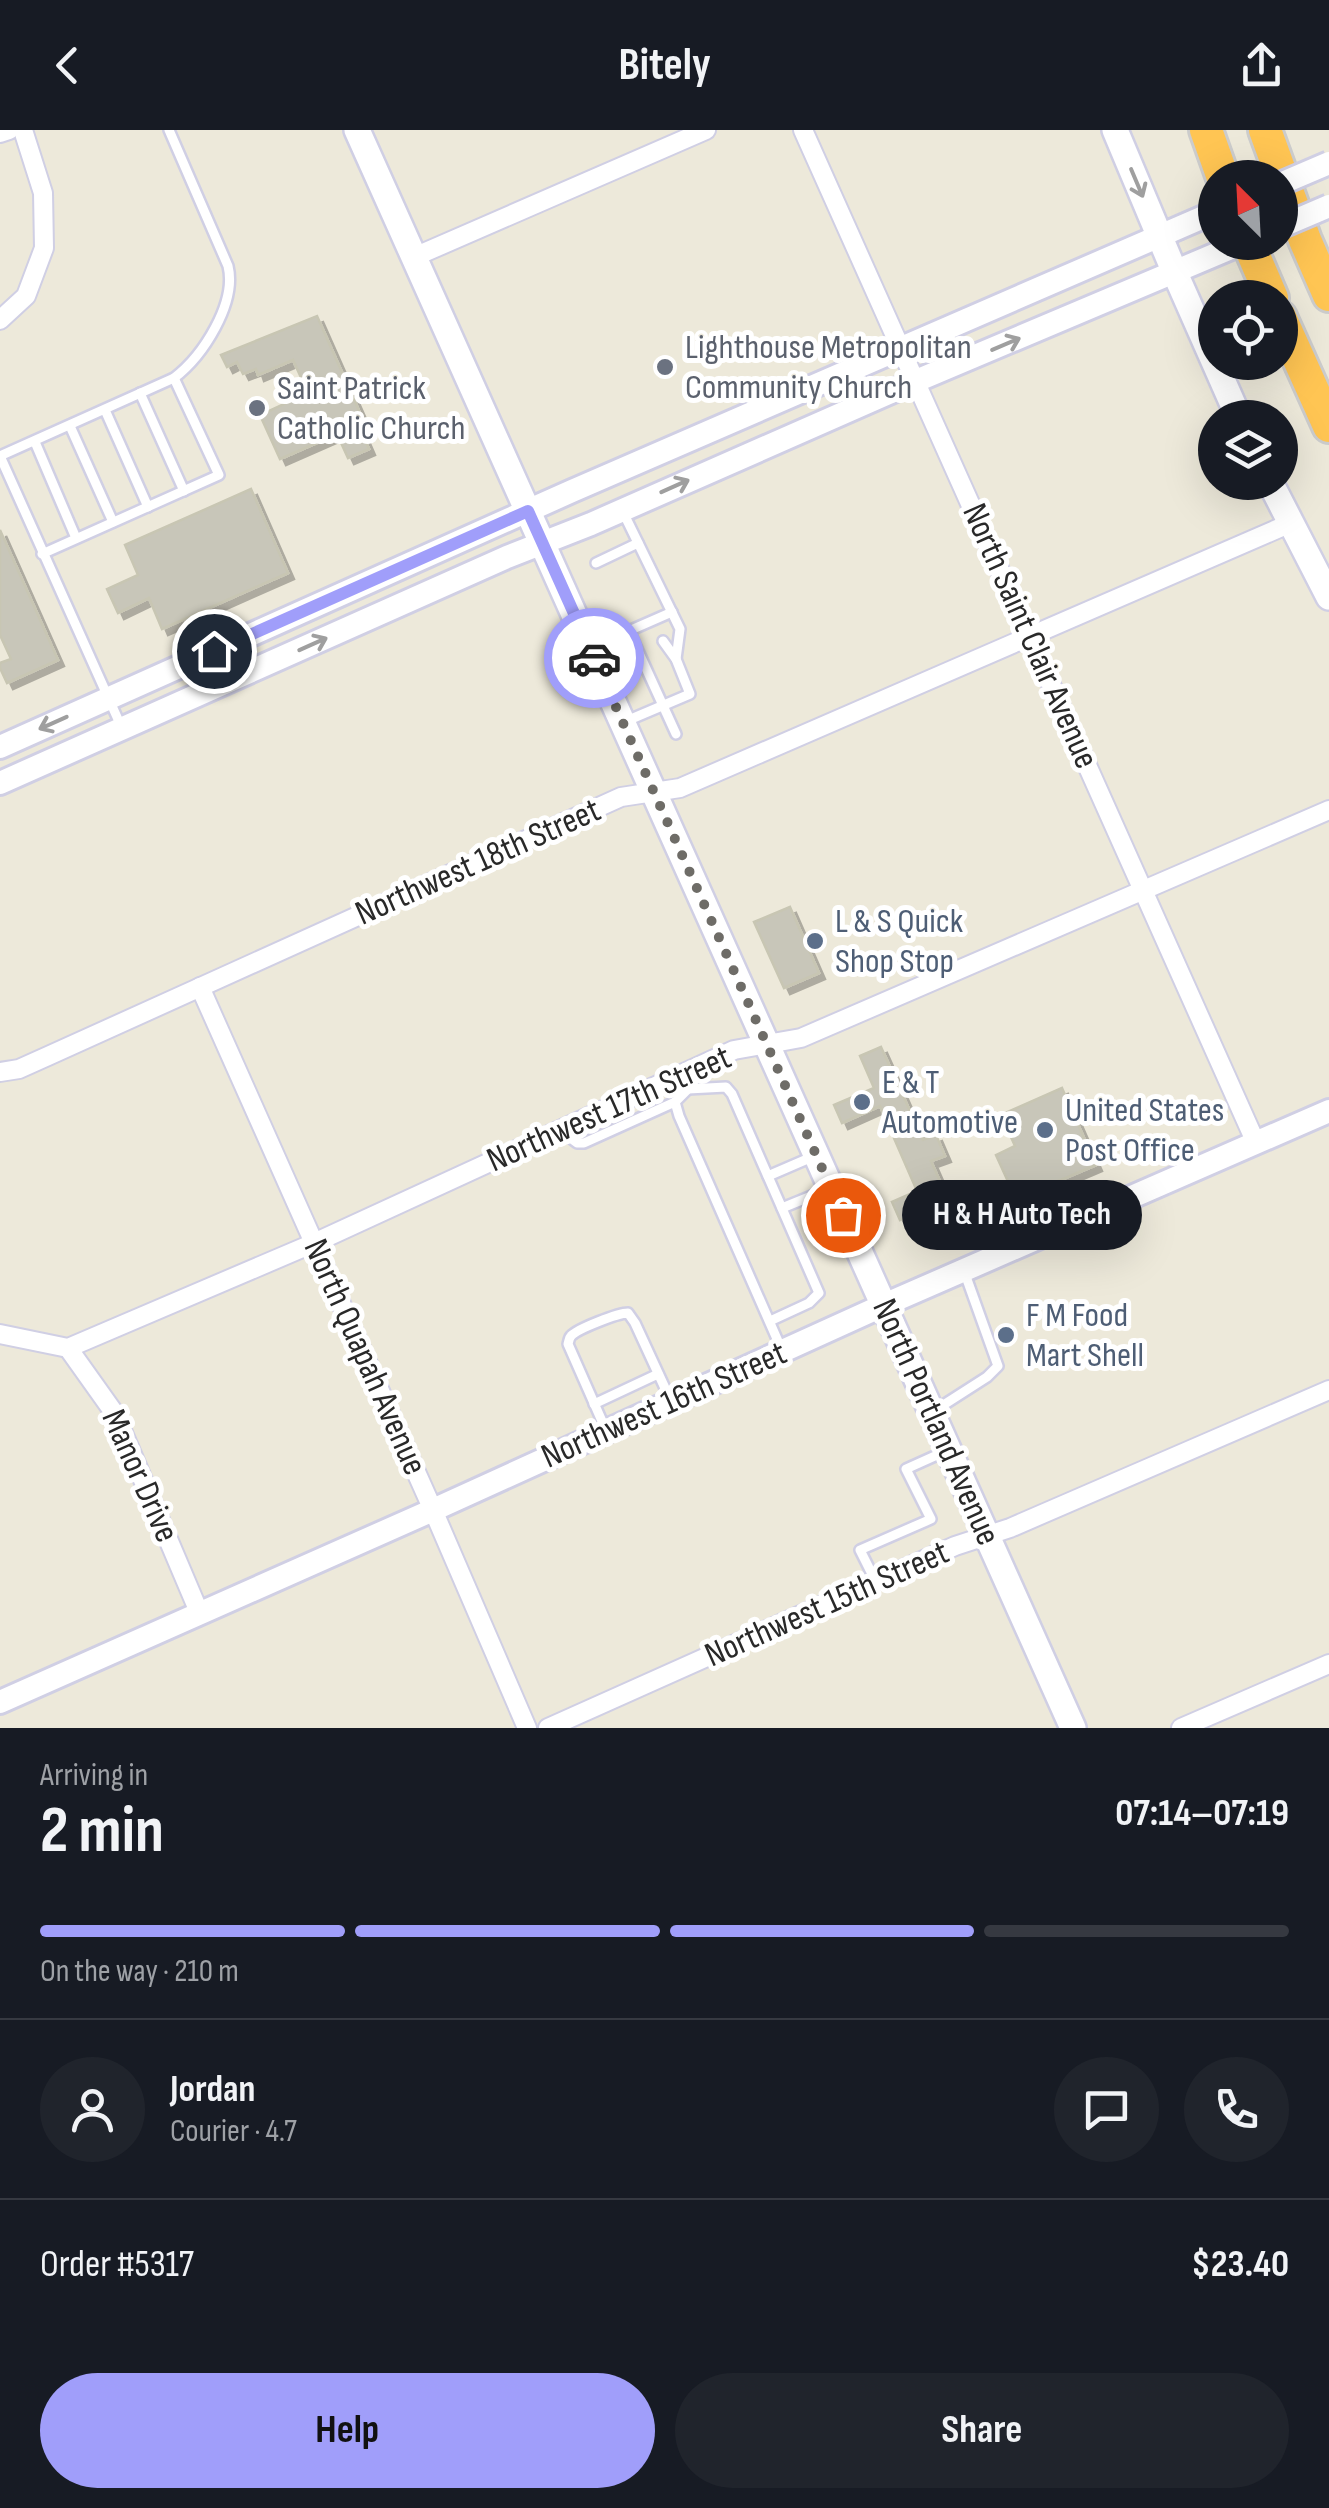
<!DOCTYPE html>
<html lang="en">
<head>
<meta charset="utf-8">
<style>
	body { margin:0; font-family:"Sofia Sans Condensed",sans-serif; background:#20242c; color:#f1f3f6; height:100vh; display:flex; flex-direction:column; font-size:38px; white-space:nowrap }
	* { box-sizing:border-box; margin:0 }
	p { font-size:32px; color:#9ea1a6 }
	.icon { flex:none; width:55px; height:55px; fill:none; stroke:currentColor; stroke-width:2; stroke-linecap:round; stroke-linejoin:round }
	.map { position:relative; height:1598px; overflow:hidden }
	.panel { display:flex; flex-direction:column; background:#171b24; flex:1 }
	.panel>* { flex:none }
	.needle { width:65px; rotate:336deg }
	.tools { position:absolute; left:1198px; top:30px; display:grid; gap:20px }
	.tools a { display:grid; place-items:center; width:100px; height:100px; border-radius:50%; background:#171b24; box-shadow:0 10px 40px #0002; font-size:50px }
	.pin { position:absolute; display:grid; place-items:center; width:85px; height:85px; color:#fff; margin:-42px; border:5px solid #fff; border-radius:50%; box-shadow:0 2px 10px #0007 }
	.courier { position:absolute; display:grid; place-items:center; width:100px; height:100px; margin:-50px; border:8px solid #a09efa; border-radius:50%; background:#fff; color:#222; box-shadow:0 2px 12px #0007 }
	.bubble { position:absolute; height:70px; border-radius:35px; background:#171b24; box-shadow:0 10px 40px #0002; font-size:32px; font-weight:700; line-height:70px; text-align:center }
	.overview em { font-style:normal; font-weight:700 }
	.overview div { display:flex; flex-direction:column-reverse }
	.overview { display:flex; align-items:center; justify-content:space-between; height:170px; padding:0 40px }
	h1 { font-size:65px; font-weight:700; line-height:75px }
	.bar { display:grid; grid-template-columns:repeat(4,1fr); gap:15px 10px; align-content:center; height:120px; padding:0 40px }
	.bar i { height:12px; border-radius:8px; background:#363941 }
	.bar .selected { background:#a09efa }
	.bar p { grid-column:span 4 }
	.line { display:flex; align-items:center; gap:25px; padding:0 40px; border-top:2px solid #363941 }
	.line div { flex:1 }
	.round { display:grid; place-items:center; flex:none; width:105px; height:105px; border-radius:52px; background:#20242c }
	.cta { display:flex; gap:20px; margin-top:auto; padding:20px 40px }
	.cta a { flex:1; height:115px; border-radius:60px; background:#a09efa; color:#111; font-size:40px; font-weight:700; line-height:115px; text-align:center }
	.cta a+a { background:#20242c; color:#f1f3f6 }
	header { display:flex; justify-content:space-between; align-items:center; height:130px; padding:0 40px; background:#171b24; font-size:45px; font-weight:700 }
	.map>svg:first-child { display:block }
	.building { fill:#c8c6b9; stroke:#c8c6b3; stroke-width:2.5; filter:url(#shadow) }
	.lines { fill:none; stroke-linecap:round; stroke-linejoin:round }
	.service-casing { stroke:#d0cfe4; stroke-width:14 }
	.minor-casing { stroke:#d0cfe4; stroke-width:22 }
	.tertiary-casing { stroke:#d0cfe4; stroke-width:28 }
	.secondary-casing { stroke:#d0cfe4; stroke-width:30 }
	.motorway-casing { stroke:#ccc; stroke-width:38 }
	.service { stroke:#fff; stroke-width:9 }
	.minor { stroke:#fff; stroke-width:18 }
	.tertiary { stroke:#fff; stroke-width:22 }
	.secondary { stroke:#fff; stroke-width:25 }
	.motorway { stroke:#ffc553; stroke-width:32 }
	.tertiary-bridge-casing { stroke:#d0cfe4; stroke-width:28; stroke-linecap:butt }
	.tertiary-bridge { stroke:#fff; stroke-width:22 }
	.oneway { stroke:#9f9f9f }
	.done { stroke:#6e6c67; stroke-width:10; stroke-dasharray:0 18 }
	.route { stroke:#a09efa; stroke-width:12 }
	.worship-dot { fill:#6b7280; stroke:#fff; stroke-width:4 }
	.service-dot { fill:#5c6f8a; stroke:#fff; stroke-width:4 }
	.labels { text-anchor:middle; dominant-baseline:central; stroke-width:10; stroke-linejoin:round; paint-order:stroke }
	.worship-label { font-size:35px; fill:#5b616d; stroke:#fff; text-anchor:start }
	.street-label { font-size:35px; fill:#292929; stroke:#fff }
	.service-label { font-size:35px; fill:#4e5e75; stroke:#fff; text-anchor:start }
</style>
</head>
<body>
<header><svg class="icon" aria-label="back" viewBox="0 0 24 24"><path d="M15 5l-7 7 7 7"/></svg>Bitely<svg class="icon" aria-label="share" viewBox="0 0 24 24"><path d="M12 15V3M7 8l5-5 5 5M5 13v7h14v-7"/></svg></header>
<div class="map">
<svg width="1329" height="1598" viewBox="0 0 1329 1598">
	<defs>
		<filter id="shadow"><feDropShadow dx="6" dy="6" stdDeviation="0" flood-color="#0004"/></filter>
	</defs>
	<rect width="100%" height="100%" fill="#ede9da"/>
	<!-- building -->
	<g class="building">
		<polygon points="317,186 368,301 362,303 369,319 348,328 337,304 280,329 260,285 308,263 293,230 258,245 256,239 243,244 237,232 227,237 221,225"/>
		<polygon points="251,359 288,443 162,499 149,468 118,483 107,459 138,445 125,415"/>
		<polygon points="0,400 58,530 7,553 0,538 0,533 11,529 0,505"/>
		<polygon points="790,777 819,843 784,858 754,792"/>
		<polygon points="881,917 923,1010 936,1005 945,1026 931,1031 956,1088 932,1099 924,1079 900,1090 892,1072 917,1061 880,976 842,993 834,975 874,958 860,926"/>
		<polygon points="1062,958 1096,1035 1016,1069 996,1025 1015,1016 1001,985"/>
	</g>
	<g class="lines">
		<defs>
			<g id="service">
				<polyline points="140,263 184,361"/>
				<polyline points="105,280 148,377"/>
				<polyline points="70,296 113,392"/>
				<polyline points="35,312 76,408"/>
				<polyline points="623,382 680,499 676,529"/>
				<polyline points="42,424 219,345 174,248"/>
				<polyline points="596,433 638,413"/>
				<polyline points="629,501 676,604"/>
				<polyline points="592,517 672,482"/>
				<polyline points="624,592 690,564 676,529 663,511"/>
				<path d="M121,596L0,326L174,248C203,226 237,173 228,136L169,0"/>
				<polyline points="686,943 688,959 675,972 679,986 781,1218"/>
				<polyline points="688,959 726,957 732,964 819,1163 809,1173 770,1191"/>
				<polyline points="561,1001 577,1013 584,1013 675,972"/>
				<polyline points="768,1046 812,1027"/>
				<polyline points="782,1078 831,1058"/>
				<polyline points="594,1274 658,1244"/>
				<polyline points="934,1281 987,1247 998,1236 964,1141"/>
				<path d="M605,1298L568,1214C569,1211 569,1208 571,1206C577,1199 618,1183 628,1183L635,1193L670,1269"/>
				<polyline points="876,1452 860,1420 931,1389 906,1339 946,1321"/>
			</g>
			<g id="minor">
				<polyline points="803,0 1256,1013"/>
				<polyline points="0,3 9,0"/>
				<polyline points="414,127 706,0"/>
				<polyline points="0,190 26,166 44,118 43,63 23,0"/>
				<polyline points="200,857 433,1380 527,1598"/>
				<polyline points="0,942 19,939 48,926 621,667 680,658 1291,393"/>
				<polyline points="0,1204 68,1218 314,1113 734,920 801,908 1329,680"/>
				<polyline points="68,1218 115,1284 199,1482"/>
				<polyline points="548,1598 955,1416 1010,1398 1329,1260"/>
				<polyline points="1181,1598 1329,1534"/>
			</g>
			<g id="tertiary">
				<polyline points="0,617 572,361 1215,82"/>
				<polyline points="0,653 507,427 591,394 916,251 1245,112"/>
				<polyline points="0,1572 433,1380 884,1175 1329,981"/>
			</g>
			<g id="secondary">
				<polyline points="357,0 1073,1598"/>
				<polyline points="1115,0 1175,143 1239,288"/>
				<polyline points="1270,352 1329,467"/>
			</g>
			<g id="motorway">
				<polyline points="1206,0 1223,48"/>
				<polyline points="1265,0 1305,110 1329,165"/>
				<polyline points="1248,112 1272,168"/>
				<polyline points="1280,187 1329,296"/>
			</g>
		</defs>
		<!-- service casing -->
		<use href="#service" class="service-casing"/>
		<!-- minor casing -->
		<use href="#minor" class="minor-casing"/>
		<!-- tertiary casing -->
		<use href="#tertiary" class="tertiary-casing"/>
		<!-- secondary casing -->
		<use href="#secondary" class="secondary-casing"/>
		<!-- motorway casing -->
		<use href="#motorway" class="motorway-casing"/>
		<!-- service -->
		<use href="#service" class="service"/>
		<!-- minor -->
		<use href="#minor" class="minor"/>
		<!-- tertiary -->
		<use href="#tertiary" class="tertiary"/>
		<!-- secondary -->
		<use href="#secondary" class="secondary"/>
		<!-- motorway -->
		<use href="#motorway" class="motorway"/>
		<defs>
			<g id="tertiary-bridge">
				<polyline points="1280,54 1329,33"/>
				<polyline points="1280,97 1329,76"/>
			</g>
		</defs>
		<!-- tertiary-bridge casing -->
		<use href="#tertiary-bridge" class="tertiary-bridge-casing"/>
		<!-- tertiary-bridge -->
		<use href="#tertiary-bridge" class="tertiary-bridge"/>
	</g>
	<!-- one-way arrows -->
	<defs><path id="oneway-shaft" d="M-6 0H5M1.5-3L5.5 0L1.5 3" fill="none" stroke-width="1.6" stroke-linecap="round" stroke-linejoin="round" transform="scale(2.5)"/></defs>
	<g class="oneway">
		<use href="#oneway-shaft" transform="translate(1137 53) rotate(67)"/>
		<use href="#oneway-shaft" transform="translate(1006 214) rotate(-23)"/>
		<use href="#oneway-shaft" transform="translate(675 356) rotate(-24)"/>
		<use href="#oneway-shaft" transform="translate(313 514) rotate(-24)"/>
		<use href="#oneway-shaft" transform="translate(53 593) rotate(156)"/>
	</g>
	<g class="lines">
		<!-- done -->
		<polyline class="done" points="594,528 843,1085"/>
		<!-- route -->
		<polyline class="route" points="214,521 528,381 594,528"/>
	</g>
	<!-- markers -->
	<g class="worship-dot">
		<circle cx="665" cy="237" r="10"/>
		<circle cx="257" cy="278" r="10"/>
	</g>
	<g class="service-dot">
		<circle cx="815" cy="811" r="10"/>
		<circle cx="862" cy="972" r="10"/>
		<circle cx="1045" cy="1000" r="10"/>
		<circle cx="1006" cy="1205" r="10"/>
	</g>
	<g class="labels">
		<!-- worship labels -->
		<g class="worship-label">
			<text x="685" y="217">Lighthouse Metropolitan<tspan x="685" dy="40">Community Church</tspan></text>
			<text x="277" y="258">Saint Patrick<tspan x="277" dy="40">Catholic Church</tspan></text>
		</g>
		<!-- street labels -->
		<g class="street-label">
			<text transform="translate(1030 506) rotate(66)">North Saint Clair Avenue</text>
			<text transform="translate(478 732) rotate(-24)">Northwest 18th Street</text>
			<text transform="translate(609 979) rotate(-24)">Northwest 17th Street</text>
			<text transform="translate(365 1227) rotate(66)">North Quapah Avenue</text>
			<text transform="translate(664 1275) rotate(-24)">Northwest 16th Street</text>
			<text transform="translate(936 1292) rotate(66)">North Portland Avenue</text>
			<text transform="translate(140 1346) rotate(66)">Manor Drive</text>
			<text transform="translate(827 1474) rotate(-24)">Northwest 15th Street</text>
		</g>
		<!-- service labels -->
		<g class="service-label">
			<text x="835" y="791">L &amp; S Quick<tspan x="835" dy="40">Shop Stop</tspan></text>
			<text x="882" y="952">E &amp; T<tspan x="882" dy="40">Automotive</tspan></text>
			<text x="1065" y="980">United States<tspan x="1065" dy="40">Post Office</tspan></text>
			<text x="1026" y="1185">F M Food<tspan x="1026" dy="40">Mart Shell</tspan></text>
		</g>
	</g>
</svg>
<div class="tools">
<a><svg class="needle" viewBox="-14 -14 28 28"><path d="M0-13l5 13h-10z" fill="#e53935"/><path d="M0 13l5-13h-10z" fill="#9ea1a6"/></svg></a>
<a><svg class="icon" aria-label="locate" viewBox="0 0 24 24"><circle cx="12" cy="12" r="6"/><path d="M12 2v4M12 18v4M2 12h4M18 12h4"/></svg></a>
<a><svg class="icon" aria-label="layers" viewBox="0 0 24 24"><path d="M12 4l9 5-9 5-9-5zM3 14l9 5 9-5"/></svg></a>
</div>
<div class="pin" style="left:843px;top:1085px;background:#ea580c"><svg class="icon" aria-label="bag" viewBox="0 0 24 24"><path d="M5 8h14l-1 12H6zM9 8a3 3 0 0 1 6 0"/></svg></div>
<div class="pin" style="left:214px;top:521px;background:#1f2937"><svg class="icon" aria-label="home" viewBox="0 0 24 24"><path d="M3 11l9-7 9 7M6 9v11h12V9"/></svg></div>
<div class="courier" style="left:594px;top:528px"><svg class="icon" aria-label="car" viewBox="0 0 24 24"><path d="M5 17H2v-5l4-1 3-4h7l3 4 3 1v5h-3M9 17h6M6 11h13"/><circle cx="7" cy="17" r="2"/><circle cx="17" cy="17" r="2"/></svg></div>
<div class="bubble" style="left:902px;top:1050px;width:240px">H &amp; H Auto Tech</div>
</div>
<section class="panel">
<div class="overview"><div><h1>2 min</h1><p>Arriving in</p></div><em>07:14–07:19</em></div>
<div class="bar"><i class="selected"></i><i class="selected"></i><i class="selected"></i><i></i><p>On the way · 210 m</p></div>
<div class="line" style="height:180px"><a class="round"><svg class="icon" aria-label="person" viewBox="0 0 24 24"><circle cx="12" cy="8" r="4"/><path d="M4 21q1-7 8-7t8 7"/></svg></a><div><b>Jordan</b><p>Courier · 4.7</p></div><a class="round"><svg class="icon" aria-label="chat" viewBox="0 0 24 24"><path d="M4 5h16v11H9l-5 4z"/></svg></a><a class="round"><svg class="icon" aria-label="phone" viewBox="0 0 24 24"><path d="M5 4h4l2 5-3 2q2 4 5 5l2-3 5 2v4C11 20 4 13 5 4z"/></svg></a></div>
<div class="line" style="height:130px"><div>Order #5317</div><b>$23.40</b></div>
<div class="cta"><a>Help</a><a>Share</a></div>
</section>
</body>
</html>
